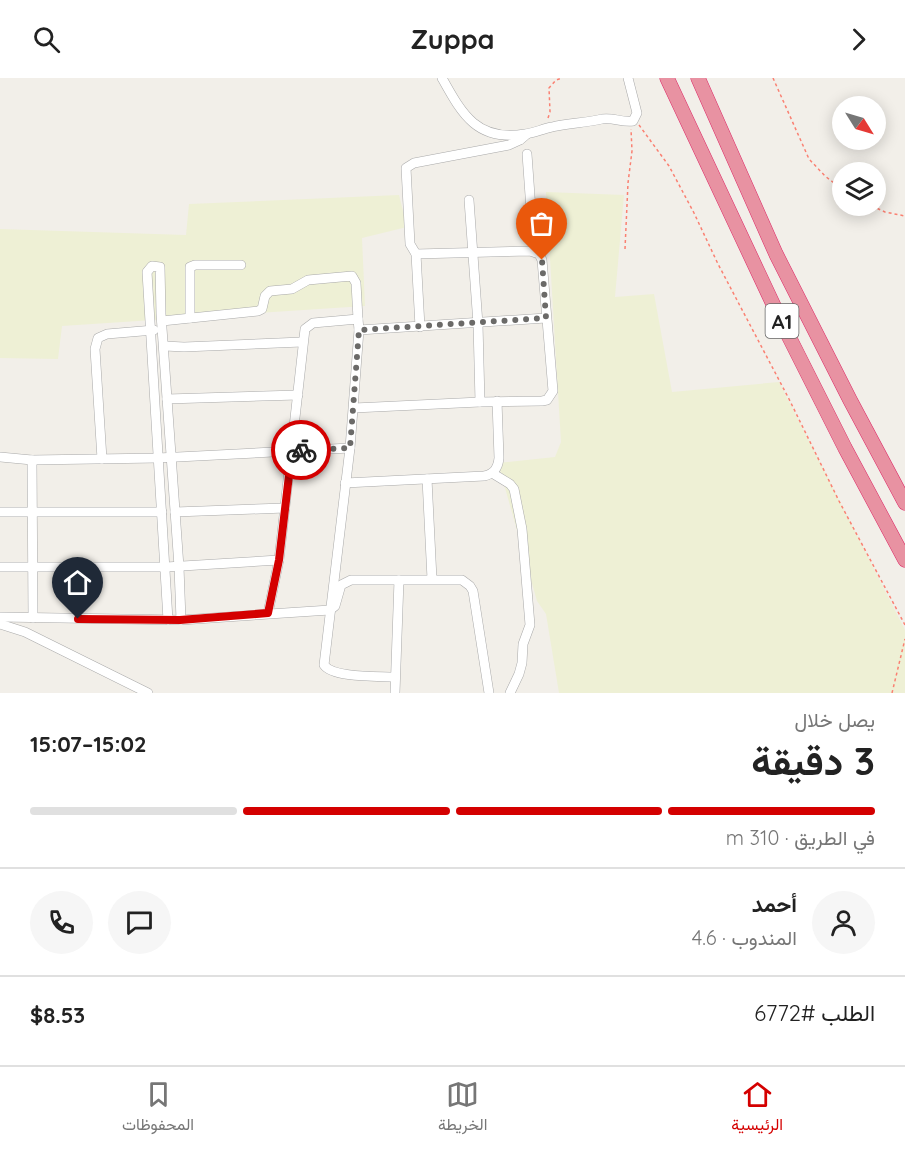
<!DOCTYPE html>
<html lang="ar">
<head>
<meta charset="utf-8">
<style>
	body { margin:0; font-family:Quicksand,Vazirmatn,sans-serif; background:#f6f6f6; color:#222; direction:rtl; height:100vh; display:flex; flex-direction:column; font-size:22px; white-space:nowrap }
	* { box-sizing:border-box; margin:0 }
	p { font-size:20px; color:#767676 }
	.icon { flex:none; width:33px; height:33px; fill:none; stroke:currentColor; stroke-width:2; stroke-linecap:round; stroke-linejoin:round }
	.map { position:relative; height:615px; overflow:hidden; direction:ltr }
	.sheet { display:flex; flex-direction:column; background:#fff; flex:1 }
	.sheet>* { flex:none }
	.needle { width:39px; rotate:127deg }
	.tools { position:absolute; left:832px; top:18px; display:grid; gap:12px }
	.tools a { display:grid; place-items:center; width:54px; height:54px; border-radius:50%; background:#fff; box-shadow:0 3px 15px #0003; font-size:30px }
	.pin { position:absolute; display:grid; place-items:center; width:51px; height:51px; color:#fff; margin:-62px -26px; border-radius:50% 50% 50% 0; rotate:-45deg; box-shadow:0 0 6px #0007 }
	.pin .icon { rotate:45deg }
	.courier { position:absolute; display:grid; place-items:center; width:60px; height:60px; margin:-30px; border:4px solid #d40000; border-radius:50%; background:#fff; color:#222; box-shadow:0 2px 8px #0007 }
	.summary em { font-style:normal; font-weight:700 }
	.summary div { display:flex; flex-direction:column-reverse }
	.summary { display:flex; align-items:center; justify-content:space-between; height:102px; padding:0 30px }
	h1 { font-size:39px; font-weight:700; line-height:45px }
	.bar { display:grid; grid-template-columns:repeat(4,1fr); gap:9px 6px; align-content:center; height:72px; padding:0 30px }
	.bar i { height:8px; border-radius:4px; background:#e0e0e0 }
	.bar .active { background:#d40000 }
	.bar p { grid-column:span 4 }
	.line { display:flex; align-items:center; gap:15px; padding:0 30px; border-top:2px solid #e0e0e0 }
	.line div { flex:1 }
	.round { display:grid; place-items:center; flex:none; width:63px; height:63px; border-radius:32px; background:#f6f6f6 }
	header { display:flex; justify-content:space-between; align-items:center; height:78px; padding:0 30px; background:#fff; font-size:27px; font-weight:700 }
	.tabs { display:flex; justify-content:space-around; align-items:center; height:84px; border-top:2px solid #e0e0e0; background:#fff; font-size:16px; color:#767676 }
	.tabs a { display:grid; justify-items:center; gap:3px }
	.tabs .active { color:#d40000 }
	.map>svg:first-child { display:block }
	.farmland { fill:#eef0d5 }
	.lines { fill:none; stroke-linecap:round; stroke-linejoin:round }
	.minor-casing { stroke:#a9a9a9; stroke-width:10 }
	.highway-casing { stroke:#dc2a67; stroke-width:15 }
	.path { stroke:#fa8072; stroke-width:1.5; stroke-dasharray:3 3; stroke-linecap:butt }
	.minor { stroke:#fff; stroke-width:9 }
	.highway { stroke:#e892a2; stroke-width:14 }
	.done { stroke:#6b6a68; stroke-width:6; stroke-dasharray:0 10.8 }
	.route { stroke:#d40000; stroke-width:8 }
	.labels { text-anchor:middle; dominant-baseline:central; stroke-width:5; stroke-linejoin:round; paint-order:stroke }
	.shield { fill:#fff; stroke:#646464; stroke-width:1.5 }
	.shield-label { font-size:20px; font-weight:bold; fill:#222 }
</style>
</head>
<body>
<header><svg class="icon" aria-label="forward" viewBox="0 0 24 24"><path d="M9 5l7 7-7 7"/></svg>Zuppa<svg class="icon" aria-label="search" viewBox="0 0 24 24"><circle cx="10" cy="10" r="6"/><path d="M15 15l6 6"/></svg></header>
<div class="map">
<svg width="905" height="615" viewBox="0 0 905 615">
	<rect width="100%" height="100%" fill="#f2efe9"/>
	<!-- farmland -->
	<g class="farmland">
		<polygon points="546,114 624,117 615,219 654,216 672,314 779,304 905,552 905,615 559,615 546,536 537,523 498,385 555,379 561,364"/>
		<polygon points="399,117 407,149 362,160 365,228 62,248 58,281 0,280 0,151 186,157 189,126"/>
	</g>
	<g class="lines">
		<defs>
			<g id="minor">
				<path d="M442,0C462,36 477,64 525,56C534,55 542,51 552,49C568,45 585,45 602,41C613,39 623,45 633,43L637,35L628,0"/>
				<polyline points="527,76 534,173"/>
				<polyline points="469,122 478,246 480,324"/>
				<polyline points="190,240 190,189 195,187 241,187"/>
				<polyline points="162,243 258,233 262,231 265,218 270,213 292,211 308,202 352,198 356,205 358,241"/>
				<polyline points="420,249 416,176 410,166 406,90 414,85 509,67 520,62 527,56"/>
				<polyline points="359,252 546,240"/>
				<polyline points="165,268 184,269 302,264"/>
				<polyline points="167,321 298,317"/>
				<polyline points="354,330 480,324 542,323 547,322 553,313 542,182 539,176 530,173 416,176"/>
				<polyline points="0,379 32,382 158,380 350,370"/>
				<polyline points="102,381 95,271 98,260 107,256 154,252"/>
				<polyline points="32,382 33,540"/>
				<polyline points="492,395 510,406 514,411 522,451 530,547 523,566 522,585 519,596 510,615"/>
				<polyline points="427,401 432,501"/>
				<path d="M345,405L484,398C494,396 498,390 499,380L497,323"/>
				<polyline points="0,434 162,434"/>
				<polyline points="175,434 285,430"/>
				<polyline points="0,489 166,489 279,482"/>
				<path d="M268,535L279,482L305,251L313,245L358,241L359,252L350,370L324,587C333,600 378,598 394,599"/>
				<polyline points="0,539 181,542 330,532 335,528 341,507 351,502 462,502 470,508 473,513 489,615"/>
				<polyline points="168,542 147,194 152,188 160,189 161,236 179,489 181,542"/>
				<polyline points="0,546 25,554 148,615"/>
				<polyline points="395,615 399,502"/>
			</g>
			<g id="highway">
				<polyline points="667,0 780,241 845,370 905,482"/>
				<polyline points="698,0 776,176 850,322 905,425"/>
			</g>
		</defs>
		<!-- minor casing -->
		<use href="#minor" class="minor-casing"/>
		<!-- highway casing -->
		<use href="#highway" class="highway-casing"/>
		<!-- path -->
		<g class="path">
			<polyline points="773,0 809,81 825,98 843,112"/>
			<polyline points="548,40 550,34 549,10 556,2 562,0"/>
			<polyline points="639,47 669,88 694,135 718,186 789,321 839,423 905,547"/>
			<polyline points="872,128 885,134 905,138"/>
			<polyline points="625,171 628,105 632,73 631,51"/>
			<polyline points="892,615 905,561"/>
		</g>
		<!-- minor -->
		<use href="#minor" class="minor"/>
		<!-- highway -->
		<use href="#highway" class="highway"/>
	</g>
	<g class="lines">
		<!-- done -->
		<polyline class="done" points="301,372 350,370 359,252 546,240 542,182"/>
		<!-- route -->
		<polyline class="route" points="78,541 180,542 268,535 279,482 292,372 301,372"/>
	</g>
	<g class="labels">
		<!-- shield labels -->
		<rect class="shield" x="765.5" y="226" width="33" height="34" rx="4.5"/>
		<g class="shield-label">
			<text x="782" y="243">A1</text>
		</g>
	</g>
</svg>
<div class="tools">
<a><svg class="needle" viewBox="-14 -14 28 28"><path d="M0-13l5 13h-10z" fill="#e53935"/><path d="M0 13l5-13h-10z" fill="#767676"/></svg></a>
<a><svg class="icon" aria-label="layers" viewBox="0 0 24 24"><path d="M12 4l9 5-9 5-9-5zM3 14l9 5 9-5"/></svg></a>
</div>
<div class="pin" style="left:542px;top:182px;background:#ea580c"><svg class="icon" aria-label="bag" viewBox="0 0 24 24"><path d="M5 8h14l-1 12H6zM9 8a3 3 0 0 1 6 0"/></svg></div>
<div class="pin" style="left:78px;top:541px;background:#1f2937"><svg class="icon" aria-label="home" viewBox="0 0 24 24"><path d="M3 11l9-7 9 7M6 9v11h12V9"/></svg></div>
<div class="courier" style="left:301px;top:372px"><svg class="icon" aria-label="bike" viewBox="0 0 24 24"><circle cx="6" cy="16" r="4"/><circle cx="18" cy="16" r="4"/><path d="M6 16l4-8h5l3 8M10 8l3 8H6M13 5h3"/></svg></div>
</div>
<section class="sheet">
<div class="summary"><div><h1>3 دقيقة</h1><p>يصل خلال</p></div><em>15:02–15:07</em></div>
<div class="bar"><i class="active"></i><i class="active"></i><i class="active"></i><i></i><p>في الطريق · 310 m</p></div>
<div class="line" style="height:108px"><a class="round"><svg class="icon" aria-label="person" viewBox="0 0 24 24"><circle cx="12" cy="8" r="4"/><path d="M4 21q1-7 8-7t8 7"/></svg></a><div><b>أحمد</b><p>المندوب · 4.6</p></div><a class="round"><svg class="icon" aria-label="chat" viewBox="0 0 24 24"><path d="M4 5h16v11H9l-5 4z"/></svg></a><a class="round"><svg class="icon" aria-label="phone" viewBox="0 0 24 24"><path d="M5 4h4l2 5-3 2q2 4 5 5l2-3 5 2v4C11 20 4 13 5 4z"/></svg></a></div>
<div class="line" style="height:78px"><div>الطلب #6772</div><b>$8.53</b></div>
</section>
<nav class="tabs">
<a class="active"><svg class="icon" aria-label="home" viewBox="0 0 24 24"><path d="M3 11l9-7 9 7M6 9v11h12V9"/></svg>الرئيسية</a>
<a><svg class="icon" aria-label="map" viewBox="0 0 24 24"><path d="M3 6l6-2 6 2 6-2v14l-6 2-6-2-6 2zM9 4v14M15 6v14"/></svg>الخريطة</a>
<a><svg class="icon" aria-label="saved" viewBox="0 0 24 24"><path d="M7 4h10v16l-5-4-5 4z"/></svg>المحفوظات</a>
</nav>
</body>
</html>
